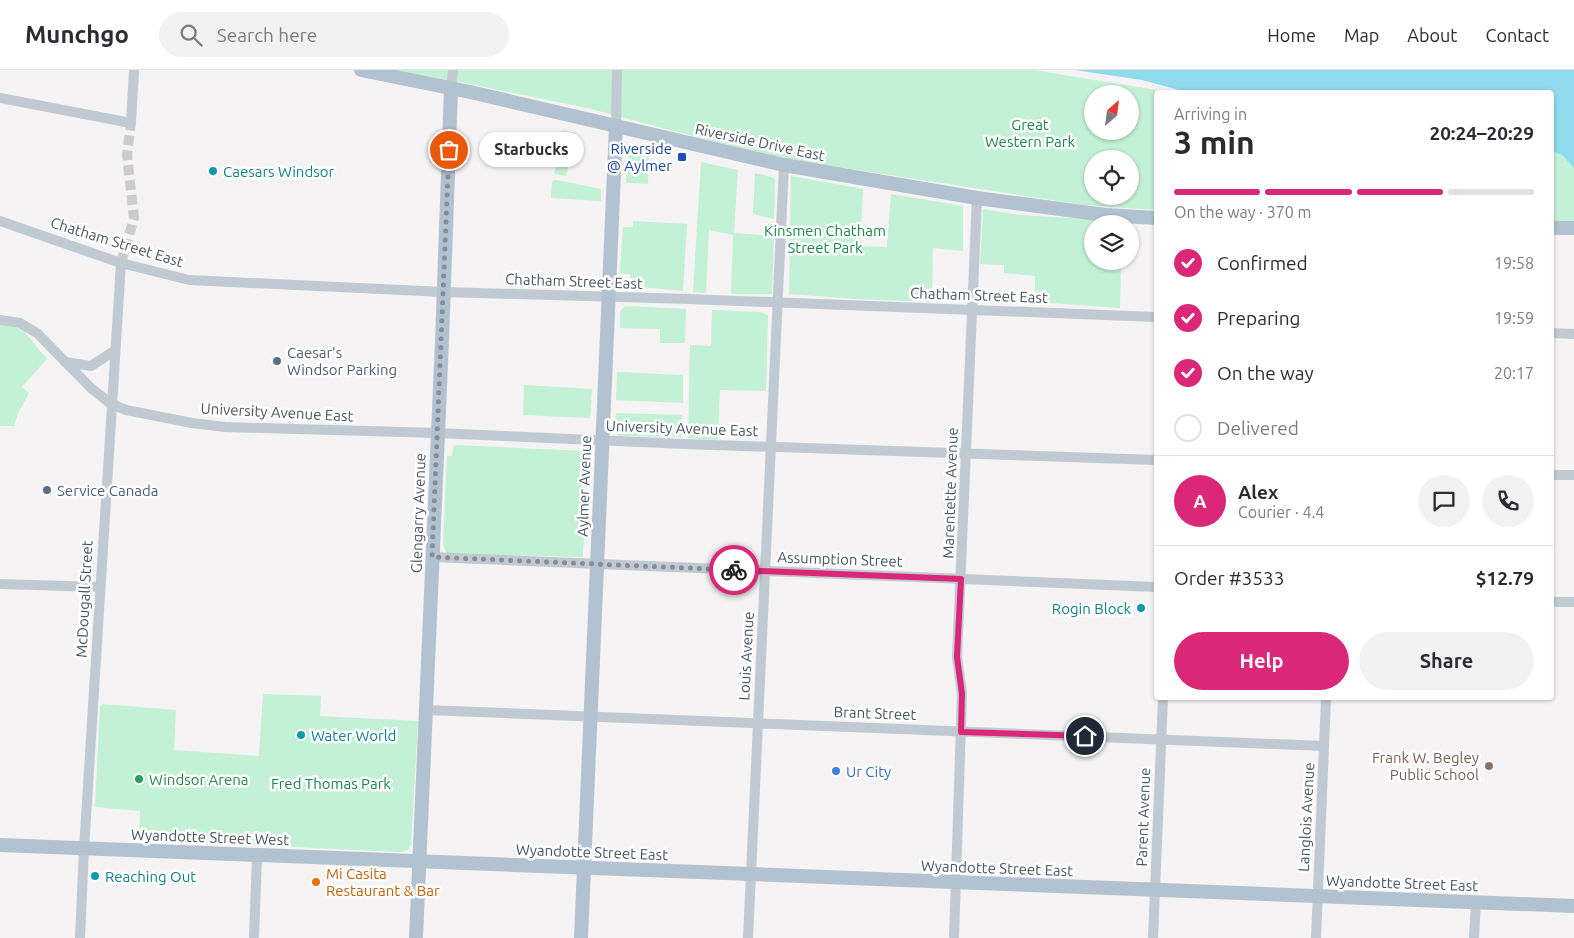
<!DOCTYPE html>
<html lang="en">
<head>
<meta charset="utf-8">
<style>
	body { margin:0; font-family:Ubuntu,sans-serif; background:#f2f2f3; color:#2b2b33; height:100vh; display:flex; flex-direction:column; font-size:19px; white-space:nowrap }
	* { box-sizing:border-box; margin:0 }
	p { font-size:16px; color:#7c7c81 }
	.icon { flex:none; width:28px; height:28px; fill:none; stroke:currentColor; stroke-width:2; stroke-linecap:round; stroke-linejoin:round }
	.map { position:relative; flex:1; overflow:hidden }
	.drawer { position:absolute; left:1154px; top:20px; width:400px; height:610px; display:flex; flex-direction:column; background:#fff; border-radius:5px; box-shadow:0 1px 4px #0004 }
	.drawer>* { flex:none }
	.needle { width:32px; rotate:28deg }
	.tools { position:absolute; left:1084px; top:15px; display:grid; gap:10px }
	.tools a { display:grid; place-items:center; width:55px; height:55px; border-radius:50%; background:#fff; box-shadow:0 1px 4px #0004; font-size:25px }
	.pin { position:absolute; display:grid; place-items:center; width:42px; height:42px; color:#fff; margin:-21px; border:2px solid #fff; border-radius:50%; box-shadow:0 1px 5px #0007 }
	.courier { position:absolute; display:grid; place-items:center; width:50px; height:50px; margin:-25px; border:4px solid #db2777; border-radius:50%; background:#fff; color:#222; box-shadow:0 1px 6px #0007 }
	.bubble { position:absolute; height:35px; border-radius:18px; background:#fff; box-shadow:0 1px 4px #0004; font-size:16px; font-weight:700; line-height:35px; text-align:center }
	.head em { font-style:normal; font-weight:700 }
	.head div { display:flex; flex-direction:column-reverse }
	.head { display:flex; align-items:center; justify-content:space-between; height:85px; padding:0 20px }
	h1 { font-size:32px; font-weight:700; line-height:38px }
	.bar { display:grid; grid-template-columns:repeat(4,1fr); gap:8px 5px; align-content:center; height:60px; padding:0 20px }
	.bar i { height:6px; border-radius:4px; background:#e1e1e2 }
	.bar .on { background:#db2777 }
	.bar p { grid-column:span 4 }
	.line { display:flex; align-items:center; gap:12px; padding:0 20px; border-top:1px solid #e1e1e2 }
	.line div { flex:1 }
	.round { display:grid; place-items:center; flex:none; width:52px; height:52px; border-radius:26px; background:#f2f2f3 }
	ol { padding:0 20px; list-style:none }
	li { display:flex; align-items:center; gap:15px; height:55px }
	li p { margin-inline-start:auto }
	li .icon { padding:5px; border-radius:50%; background:#db2777; color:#fff; stroke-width:4 }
	li:last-child { color:#7c7c81 }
	li i { width:28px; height:28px; border:2px solid #e1e1e2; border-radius:50% }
	.cta { display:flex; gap:10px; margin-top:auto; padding:10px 20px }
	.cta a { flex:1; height:58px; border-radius:30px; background:#db2777; color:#fff; font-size:20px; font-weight:700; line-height:58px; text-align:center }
	.cta a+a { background:#f2f2f3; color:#2b2b33 }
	header { display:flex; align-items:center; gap:30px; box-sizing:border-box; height:70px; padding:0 25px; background:#fff; border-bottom:1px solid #e1e1e2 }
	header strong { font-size:24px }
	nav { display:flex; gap:28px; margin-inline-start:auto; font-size:18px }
	.search { width:350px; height:45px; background:#f2f2f3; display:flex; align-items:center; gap:12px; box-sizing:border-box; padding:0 18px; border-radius:28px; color:#7c7c81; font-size:19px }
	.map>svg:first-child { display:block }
	.green { fill:#c3f1d5; fill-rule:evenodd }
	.water { fill:#90daee }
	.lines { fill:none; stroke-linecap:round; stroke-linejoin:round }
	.minor-tunnel { stroke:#caccce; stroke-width:10; stroke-dasharray:10 5; stroke-linecap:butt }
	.minor { stroke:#c1cad2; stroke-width:10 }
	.major { stroke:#b3c2d1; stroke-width:14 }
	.done { stroke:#868d94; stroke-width:5; stroke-dasharray:0 9 }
	.route { stroke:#db2777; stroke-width:6 }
	.transit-dot { fill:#1a4fb4; stroke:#fff; stroke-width:2 }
	.culture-dot { fill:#0f9aa8; stroke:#fff; stroke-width:2 }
	.service-dot { fill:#5c6f8a; stroke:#fff; stroke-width:2 }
	.education-dot { fill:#8d6e63; stroke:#fff; stroke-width:2 }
	.shop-dot { fill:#3f7fe0; stroke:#fff; stroke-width:2 }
	.leisure-dot { fill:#2e9e5b; stroke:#fff; stroke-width:2 }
	.food-dot { fill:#e8710a; stroke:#fff; stroke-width:2 }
	.labels { text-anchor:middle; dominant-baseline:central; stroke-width:5; stroke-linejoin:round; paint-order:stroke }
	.park-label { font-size:15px; fill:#17864f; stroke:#fff }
	.street-label { font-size:15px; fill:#4a5661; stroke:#fff }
	.transit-label { font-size:15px; fill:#164399; stroke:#fff; text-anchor:end }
	.culture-label { font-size:15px; fill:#0d838f; stroke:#fff; text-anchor:start }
	.service-label { font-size:15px; fill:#4e5e75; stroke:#fff; text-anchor:start }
	.education-label { font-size:15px; fill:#785e54; stroke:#fff; text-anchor:end }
	.shop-label { font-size:15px; fill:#366cbe; stroke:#fff; text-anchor:start }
	.leisure-label { font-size:15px; fill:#27864d; stroke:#fff; text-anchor:start }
	.food-label { font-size:15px; fill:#c56008; stroke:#fff; text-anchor:start }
</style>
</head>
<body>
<header>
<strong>Munchgo</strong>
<div class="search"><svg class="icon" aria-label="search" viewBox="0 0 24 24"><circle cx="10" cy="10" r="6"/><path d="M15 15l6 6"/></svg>Search here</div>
<nav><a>Home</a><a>Map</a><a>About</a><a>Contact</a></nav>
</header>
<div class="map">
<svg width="1574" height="868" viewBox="0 0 1574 868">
	<rect width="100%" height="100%" fill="#f5f3f3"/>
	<!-- green -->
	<g class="green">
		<path d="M388,0H1034L1169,22H1156V140L1084,135L793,90L704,69L587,38L465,13ZM1092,24H1130V61H1092ZM1092,89H1130V126H1092Z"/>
		<polygon points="563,60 576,63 566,106 554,104"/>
		<polygon points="633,77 649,80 648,114 626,113 628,84"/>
		<polygon points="1551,81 1562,85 1574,98 1574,153 1551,154"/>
		<polygon points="701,92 738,100 734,163 774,166 772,224 731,224 733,165 709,160 706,223 693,222"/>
		<polygon points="755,103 772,107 775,110 774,149 753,144"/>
		<polygon points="791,106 863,119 860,176 887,177 891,124 963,136 963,181 933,178 932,232 857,229 789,224"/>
		<polygon points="554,110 558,110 601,119 601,131 551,128 552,112"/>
		<polygon points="983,139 1020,145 1122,151 1122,154 1092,154 1092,191 1121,191 1120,238 1035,232 1035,206 1004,203 1004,195 980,194"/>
		<polygon points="633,151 687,154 683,221 630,216 631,205 620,203 623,157 633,157"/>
		<polygon points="625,236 686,239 685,273 660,273 660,259 620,258 620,241"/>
		<polygon points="712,240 762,242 768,246 766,321 720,320 718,370 688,368 690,275 711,276"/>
		<polygon points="0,255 22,259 47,289 22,317 29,323 18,343 14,356 0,356"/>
		<polygon points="617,302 683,305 683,333 616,330"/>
		<polygon points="524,315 592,319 590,348 523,345"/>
		<polygon points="616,343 682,345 681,367 618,366 615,361"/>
		<polygon points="455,375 585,381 588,382 583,487 449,484 446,482 443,474 447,386 452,386 453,377"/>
		<polygon points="263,624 321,626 320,646 418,651 411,775 408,780 401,782 139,770 140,741 95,737 100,636 102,634 176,640 174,680 259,686"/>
	</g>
	<!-- water -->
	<polygon class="water" points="1075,0 1574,0 1574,98 1562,85 1551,81 1551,22 1186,22 1142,10"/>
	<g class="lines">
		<!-- minor-tunnel -->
		<polyline class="minor-tunnel" points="121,193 134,148 127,85 131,53"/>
		<!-- minor -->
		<g class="minor">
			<polyline points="451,19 453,0"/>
			<polyline points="0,28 131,53 134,0"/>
			<polyline points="616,56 617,0"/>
			<polyline points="0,151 121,193 189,210 444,222 689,229 1156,247"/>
			<polyline points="0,250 20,253 37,263 91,318 111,334 126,340 192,353 225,357 437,363 685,374 1156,390"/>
			<polyline points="1551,263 1574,264"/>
			<polyline points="65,292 91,296 114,281"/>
			<polyline points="1551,405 1574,405"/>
			<polyline points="432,487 1156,517"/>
			<polyline points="0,514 100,517"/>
			<polyline points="1551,532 1574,532"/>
			<polyline points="426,640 1324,676"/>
			<polyline points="80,868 84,779 121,193"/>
			<polyline points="254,868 257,786"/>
			<polyline points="748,868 784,95"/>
			<polyline points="954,868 962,624 957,587 977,128"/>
			<polyline points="1153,868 1163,628"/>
			<polyline points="1316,868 1326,628"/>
			<polyline points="1474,868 1476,832"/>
		</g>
		<!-- major -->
		<g class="major">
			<polyline points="361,0 470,22 784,95 977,128 1105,145 1156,148"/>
			<polyline points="1551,158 1574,158"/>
			<polyline points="0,775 1574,836"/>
			<polyline points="416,868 442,271 451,19"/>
			<polyline points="581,868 616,56"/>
		</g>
	</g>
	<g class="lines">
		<!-- done -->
		<polyline class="done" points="449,80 432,487 734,500"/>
		<!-- route -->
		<polyline class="route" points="734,500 961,509 957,587 962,624 961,662 1085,666"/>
	</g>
	<!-- markers -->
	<rect class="transit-dot" x="677" y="82" width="10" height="10" rx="2.5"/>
	<g class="culture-dot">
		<circle cx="213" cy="101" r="5"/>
		<circle cx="1141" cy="538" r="5"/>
		<circle cx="301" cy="665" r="5"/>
		<circle cx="95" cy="806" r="5"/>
	</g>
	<g class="service-dot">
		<circle cx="277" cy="291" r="5"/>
		<circle cx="47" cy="420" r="5"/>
	</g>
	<circle class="education-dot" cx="1489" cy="696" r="5"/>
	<circle class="shop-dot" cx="836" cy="701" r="5"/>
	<circle class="leisure-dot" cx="139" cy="709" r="5"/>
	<circle class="food-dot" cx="316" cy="812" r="5"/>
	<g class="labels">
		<!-- park labels -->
		<g class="park-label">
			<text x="1030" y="54">Great<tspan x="1030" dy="17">Western Park</tspan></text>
			<text x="825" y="160">Kinsmen Chatham<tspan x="825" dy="17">Street Park</tspan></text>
			<text x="331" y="713">Fred Thomas Park</text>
		</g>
		<!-- street labels -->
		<g class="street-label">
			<text transform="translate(760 72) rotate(12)">Riverside Drive East</text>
			<text transform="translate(117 172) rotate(17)">Chatham Street East</text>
			<text transform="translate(574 211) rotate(2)">Chatham Street East</text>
			<text transform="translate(979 225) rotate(2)">Chatham Street East</text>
			<text transform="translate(277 342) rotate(3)">University Avenue East</text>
			<text transform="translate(682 358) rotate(2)">University Avenue East</text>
			<text transform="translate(584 416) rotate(-88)">Aylmer Avenue</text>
			<text transform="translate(950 423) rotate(-88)">Marentette Avenue</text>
			<text transform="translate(418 443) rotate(-88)">Glengarry Avenue</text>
			<text transform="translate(840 489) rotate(2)">Assumption Street</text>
			<text transform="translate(84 529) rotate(-87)">McDougall Street</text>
			<text transform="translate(746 586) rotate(-87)">Louis Avenue</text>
			<text transform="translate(875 643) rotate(2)">Brant Street</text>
			<text transform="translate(1143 747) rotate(-88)">Parent Avenue</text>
			<text transform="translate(1306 747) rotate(-87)">Langlois Avenue</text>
			<text transform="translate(210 767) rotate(2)">Wyandotte Street West</text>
			<text transform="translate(592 782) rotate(2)">Wyandotte Street East</text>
			<text transform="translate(997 798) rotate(2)">Wyandotte Street East</text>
			<text transform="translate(1402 813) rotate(2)">Wyandotte Street East</text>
		</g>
		<!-- transit labels -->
		<g class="transit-label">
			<text x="672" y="78">Riverside<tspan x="672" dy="17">@ Aylmer</tspan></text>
		</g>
		<!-- culture labels -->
		<g class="culture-label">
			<text x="223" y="101">Caesars Windsor</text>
			<text x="1131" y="538" text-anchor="end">Rogin Block</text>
			<text x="311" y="665">Water World</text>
			<text x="105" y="806">Reaching Out</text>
		</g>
		<!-- service labels -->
		<g class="service-label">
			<text x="287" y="282">Caesar's<tspan x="287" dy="17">Windsor Parking</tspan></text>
			<text x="57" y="420">Service Canada</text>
		</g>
		<!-- education labels -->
		<g class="education-label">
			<text x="1479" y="687">Frank W. Begley<tspan x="1479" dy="17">Public School</tspan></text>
		</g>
		<!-- shop labels -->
		<g class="shop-label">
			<text x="846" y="701">Ur City</text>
		</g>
		<!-- leisure labels -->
		<g class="leisure-label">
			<text x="149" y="709">Windsor Arena</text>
		</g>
		<!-- food labels -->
		<g class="food-label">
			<text x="326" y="803">Mi Casita<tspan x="326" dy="17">Restaurant &amp; Bar</tspan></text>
		</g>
	</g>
</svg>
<div class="tools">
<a><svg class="needle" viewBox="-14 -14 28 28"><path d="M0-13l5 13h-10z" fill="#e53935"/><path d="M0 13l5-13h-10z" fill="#7c7c81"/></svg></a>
<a><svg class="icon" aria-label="locate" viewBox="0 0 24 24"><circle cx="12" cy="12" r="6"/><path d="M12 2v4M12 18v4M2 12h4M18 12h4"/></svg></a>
<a><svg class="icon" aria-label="layers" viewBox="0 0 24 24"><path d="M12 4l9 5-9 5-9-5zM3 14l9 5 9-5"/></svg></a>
</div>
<div class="pin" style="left:449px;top:80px;background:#ea580c"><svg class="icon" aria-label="bag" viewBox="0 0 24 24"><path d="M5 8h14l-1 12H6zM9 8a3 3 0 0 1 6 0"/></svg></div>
<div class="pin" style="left:1085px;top:666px;background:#1f2937"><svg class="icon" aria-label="home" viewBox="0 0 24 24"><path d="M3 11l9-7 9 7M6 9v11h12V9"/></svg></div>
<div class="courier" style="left:734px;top:500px"><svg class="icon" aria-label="bike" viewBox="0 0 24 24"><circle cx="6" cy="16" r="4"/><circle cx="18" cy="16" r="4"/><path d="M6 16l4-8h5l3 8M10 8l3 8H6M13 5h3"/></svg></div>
<div class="bubble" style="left:479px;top:62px;width:105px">Starbucks</div>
<section class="drawer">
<div class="head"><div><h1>3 min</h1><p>Arriving in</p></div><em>20:24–20:29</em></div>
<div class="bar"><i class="on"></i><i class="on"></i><i class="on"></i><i></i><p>On the way · 370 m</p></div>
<ol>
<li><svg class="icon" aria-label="check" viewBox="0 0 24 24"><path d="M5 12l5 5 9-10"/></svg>Confirmed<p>19:58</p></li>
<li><svg class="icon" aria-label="check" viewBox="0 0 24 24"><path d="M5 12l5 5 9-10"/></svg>Preparing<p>19:59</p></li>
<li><svg class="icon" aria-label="check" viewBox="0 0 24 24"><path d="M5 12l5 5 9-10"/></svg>On the way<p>20:17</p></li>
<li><i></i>Delivered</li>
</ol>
<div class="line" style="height:90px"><b class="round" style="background:#db2777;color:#fff">A</b><div><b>Alex</b><p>Courier · 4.4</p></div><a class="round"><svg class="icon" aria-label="chat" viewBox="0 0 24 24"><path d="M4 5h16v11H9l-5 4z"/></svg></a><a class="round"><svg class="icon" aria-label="phone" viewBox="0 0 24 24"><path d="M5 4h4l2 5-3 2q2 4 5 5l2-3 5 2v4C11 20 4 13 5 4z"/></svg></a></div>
<div class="line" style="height:65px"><div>Order #3533</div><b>$12.79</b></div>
<div class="cta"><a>Help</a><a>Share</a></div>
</section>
</div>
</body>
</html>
